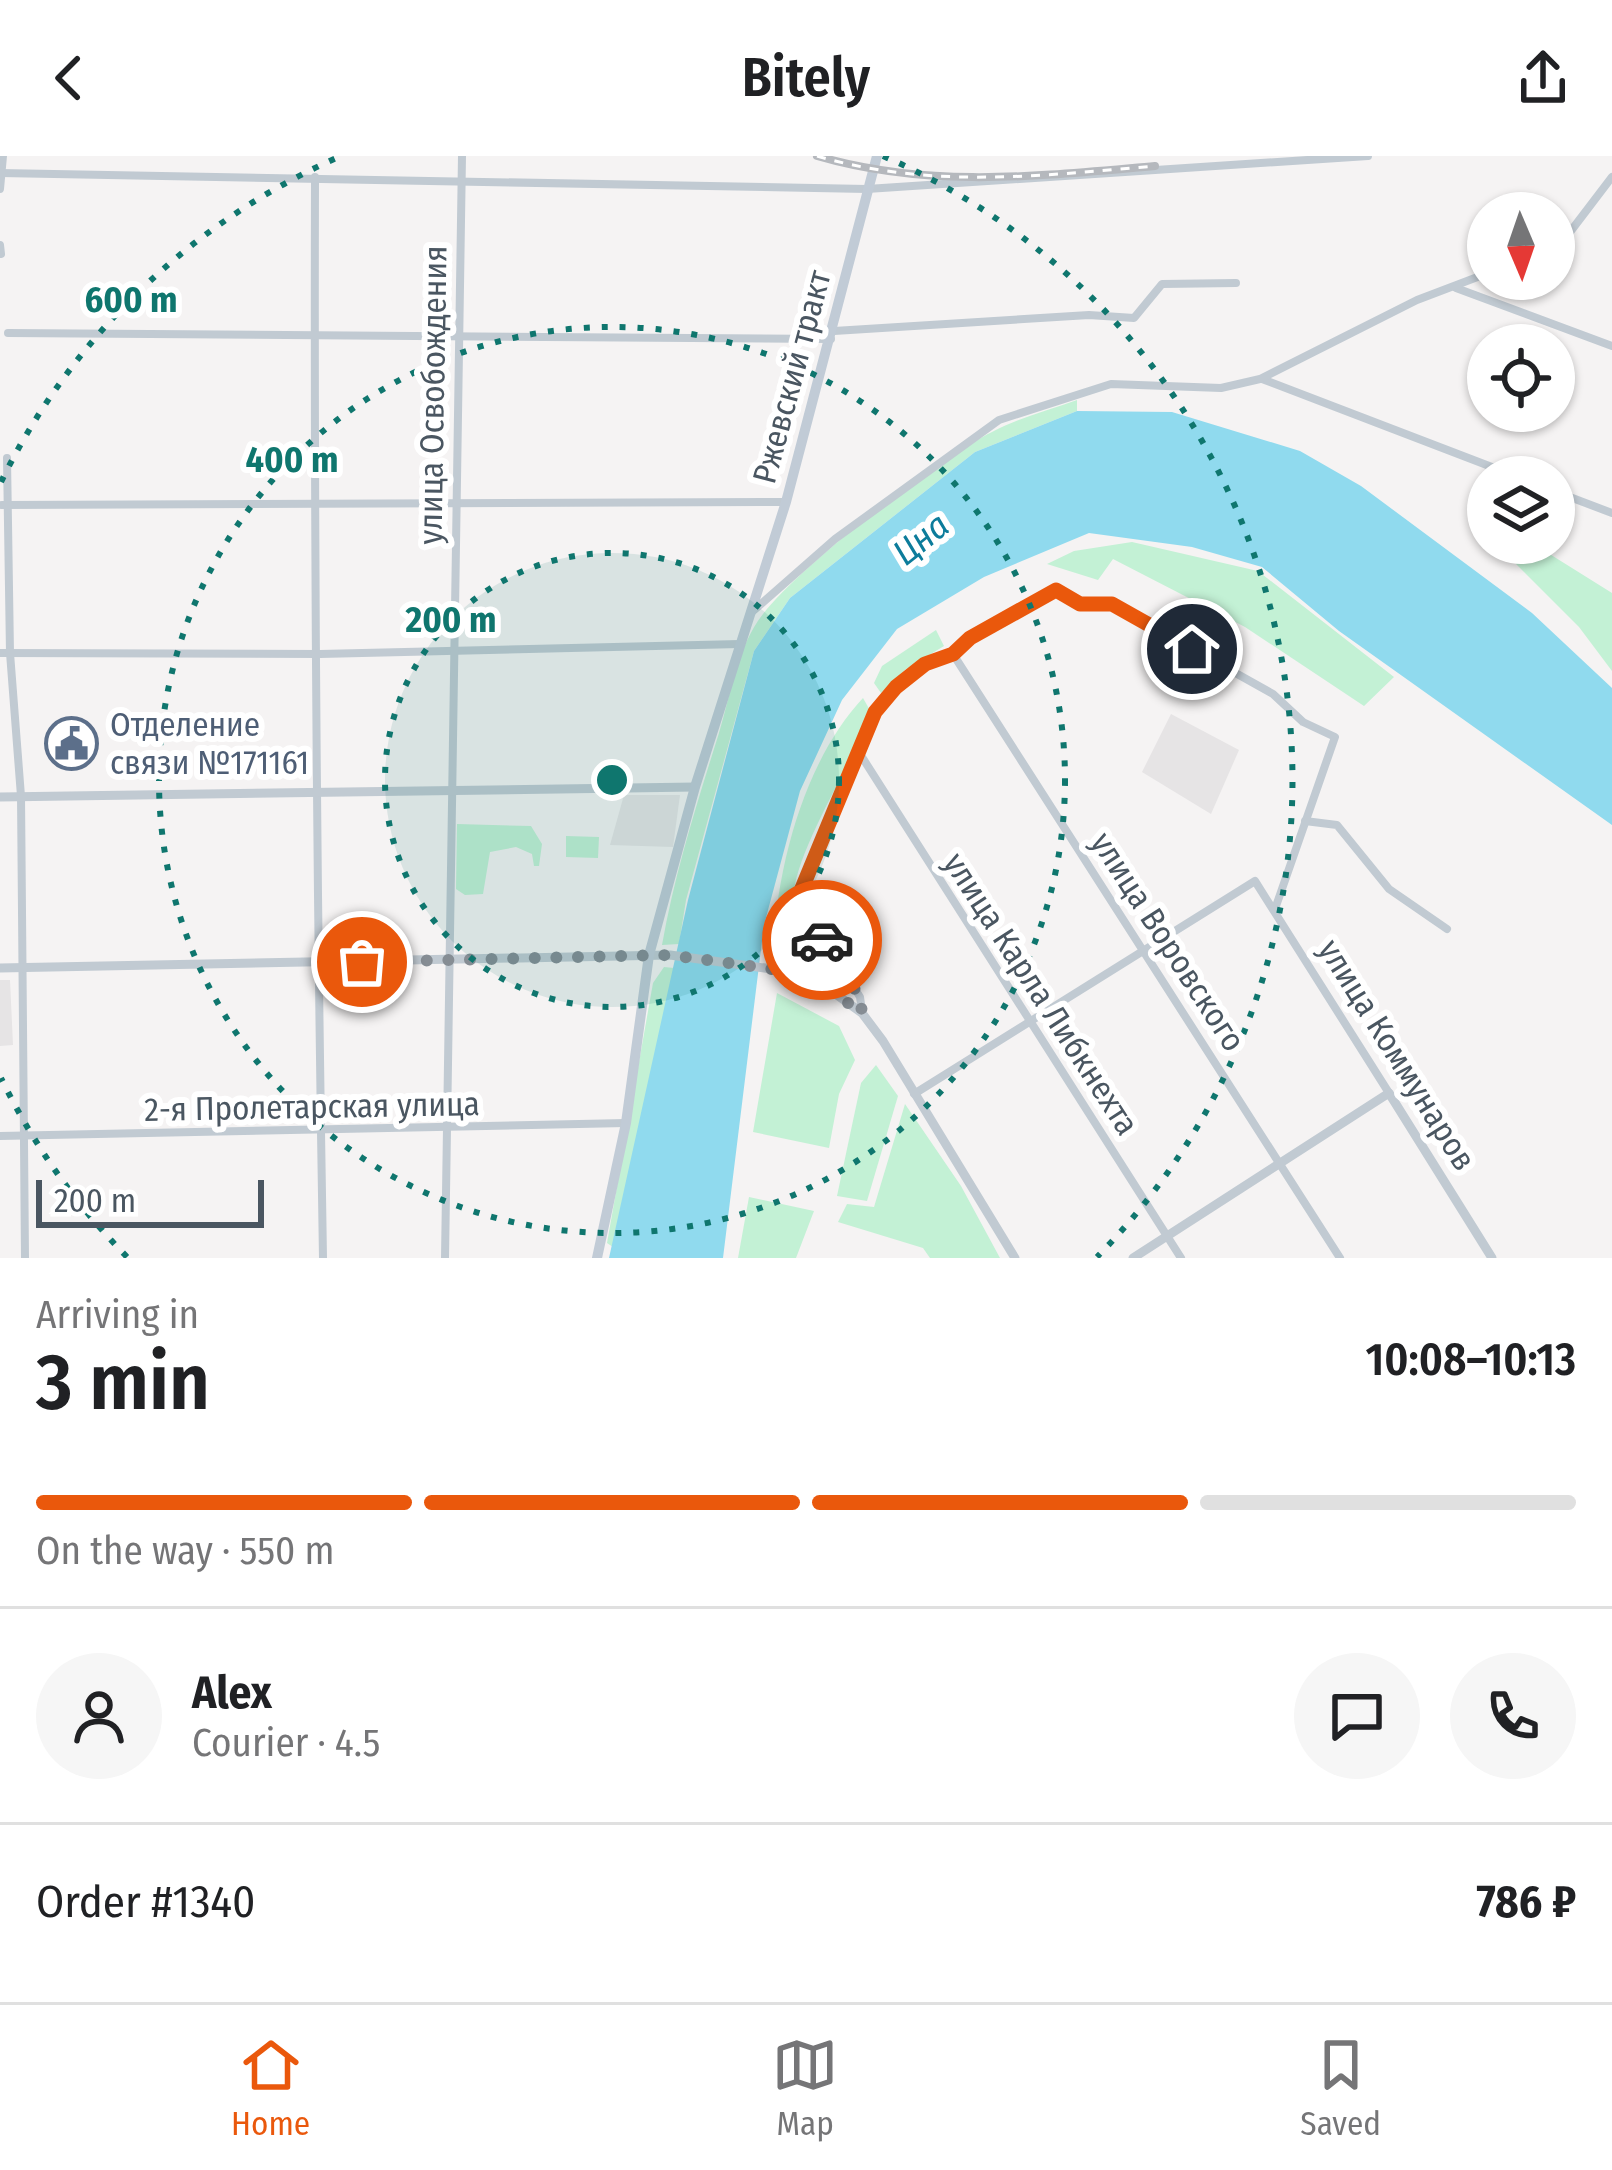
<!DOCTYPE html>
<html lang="en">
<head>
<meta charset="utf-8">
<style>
	body { margin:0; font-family:"Fira Sans Condensed",sans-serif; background:#f6f6f6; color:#202124; height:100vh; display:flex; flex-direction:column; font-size:45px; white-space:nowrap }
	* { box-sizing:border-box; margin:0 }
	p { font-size:39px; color:#757577 }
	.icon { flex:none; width:66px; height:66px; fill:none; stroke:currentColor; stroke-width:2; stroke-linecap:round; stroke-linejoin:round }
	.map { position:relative; height:1102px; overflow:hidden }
	.details { display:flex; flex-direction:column; background:#fff; flex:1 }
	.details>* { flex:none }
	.needle { width:78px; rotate:178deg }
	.tools { position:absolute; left:1467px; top:36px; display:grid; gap:24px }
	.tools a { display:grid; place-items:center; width:108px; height:108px; border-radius:50%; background:#fff; box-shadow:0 3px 9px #0004; font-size:60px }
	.scale { position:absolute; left:36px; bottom:30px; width:228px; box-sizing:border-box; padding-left:12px; border:6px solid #4a5661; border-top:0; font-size:33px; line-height:42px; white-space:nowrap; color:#4a5661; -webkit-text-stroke:9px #fff; paint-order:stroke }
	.pin { position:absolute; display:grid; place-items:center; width:102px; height:102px; color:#fff; margin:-51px; border:6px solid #fff; border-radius:50%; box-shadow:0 3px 12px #0007 }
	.courier { position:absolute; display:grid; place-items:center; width:120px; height:120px; margin:-60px; border:9px solid #ea580c; border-radius:50%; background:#fff; color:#222; box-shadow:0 3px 15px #0007 }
	.headline em { font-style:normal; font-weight:600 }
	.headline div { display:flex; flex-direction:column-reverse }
	.headline { display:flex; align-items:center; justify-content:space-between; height:204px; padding:0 36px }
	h1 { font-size:78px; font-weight:600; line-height:90px }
	.bar { display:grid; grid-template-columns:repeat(4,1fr); gap:18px 12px; align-content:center; height:144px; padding:0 36px }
	.bar i { height:15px; border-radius:9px; background:#e0e0e0 }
	.bar .active { background:#ea580c }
	.bar p { grid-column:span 4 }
	.line { display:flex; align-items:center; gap:30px; padding:0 36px; border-top:3px solid #e0e0e0 }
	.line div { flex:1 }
	.round { display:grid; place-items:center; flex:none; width:126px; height:126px; border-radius:63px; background:#f6f6f6 }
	header { display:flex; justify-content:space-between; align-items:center; height:156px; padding:0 36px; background:#fff; font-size:54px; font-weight:600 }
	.dock { display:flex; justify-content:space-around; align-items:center; height:168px; border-top:3px solid #e0e0e0; background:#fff; font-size:33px; color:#757577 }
	.dock a { display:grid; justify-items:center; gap:6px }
	.dock .active { color:#ea580c }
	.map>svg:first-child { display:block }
	.education { fill:#e6e4e5 }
	.green { fill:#c3f1d5 }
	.water { fill:#90daee }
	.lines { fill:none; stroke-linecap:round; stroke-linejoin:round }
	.minor { stroke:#c1cad2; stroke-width:8 }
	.tertiary { stroke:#c1cad2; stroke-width:9 }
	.secondary { stroke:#c1cbd6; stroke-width:10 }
	.rail-casing { stroke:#b5b8bd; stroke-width:8 }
	.rail { stroke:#fff; stroke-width:3; stroke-dasharray:9; stroke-linecap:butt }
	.done { stroke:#868d94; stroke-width:12; stroke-dasharray:0 21.6 }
	.route { stroke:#ea580c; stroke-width:15 }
	.ring { fill:none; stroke:#0f766e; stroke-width:6; stroke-dasharray:6 12 }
	.labels { text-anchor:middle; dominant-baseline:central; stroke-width:12; stroke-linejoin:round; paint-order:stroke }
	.street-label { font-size:33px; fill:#4a5661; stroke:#fff }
	.service-label { font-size:33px; fill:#4e5e75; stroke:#fff; text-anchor:start }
	.water-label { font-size:36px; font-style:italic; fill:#0c7c9b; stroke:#fff }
	.centre { fill:#0f766e; stroke:#fff; stroke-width:6 }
	.ring-label { font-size:36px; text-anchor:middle; font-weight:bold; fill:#0f766e; stroke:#fff; stroke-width:12; stroke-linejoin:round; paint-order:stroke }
</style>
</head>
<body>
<header><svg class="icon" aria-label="back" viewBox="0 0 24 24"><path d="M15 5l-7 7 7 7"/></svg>Bitely<svg class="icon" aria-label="share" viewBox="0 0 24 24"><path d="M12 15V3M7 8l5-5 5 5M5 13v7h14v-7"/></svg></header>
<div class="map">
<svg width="1612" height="1102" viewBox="0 0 1612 1102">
	<rect width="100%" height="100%" fill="#f5f3f3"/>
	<!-- education -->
	<g class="education">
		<polygon points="1171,558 1239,594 1211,658 1142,616"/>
		<polygon points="624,639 680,639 673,691 610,689"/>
		<polygon points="0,824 10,824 13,889 0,890"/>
	</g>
	<!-- green -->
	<g class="green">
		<path d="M1077,244V255L975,296L790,442L754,495L686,744L679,788L662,789C675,716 697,647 719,577C731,538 737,491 763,458C800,410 937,303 992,276C1018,262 1049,254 1077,244Z"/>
		<polygon points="1132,386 1258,415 1394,521 1364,550 1245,471 1113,403 1098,424 1047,408 1074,395"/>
		<polygon points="1495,387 1532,387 1612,437 1612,515 1579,471"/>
		<polygon points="936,474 944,490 906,513 881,537 874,527 882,510"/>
		<path d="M863,542L872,558C855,603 787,707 794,749C798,775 828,807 842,829L813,811L773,798C776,713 804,605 863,542Z"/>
		<polygon points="457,668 531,670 542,688 539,710 534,710 532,698 516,691 490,696 483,738 465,739 456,733"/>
		<polygon points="566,680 599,681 598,702 566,701"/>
		<polygon points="664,811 674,812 613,1091 607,1087 653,827"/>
		<polygon points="777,837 839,870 855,904 839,938 829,992 753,976"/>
		<polygon points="876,909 898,940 867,1045 837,1040 861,927"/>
		<polygon points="905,948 961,1030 1000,1102 930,1102 923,1092 838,1066 847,1048 874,1051"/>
		<polygon points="749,1041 814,1055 796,1102 738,1102"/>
	</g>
	<!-- water -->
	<polygon class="water" points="1077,255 1172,256 1300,295 1361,330 1532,457 1612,532 1612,669 1339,475 1262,411 1192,391 1089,377 984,421 897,473 842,544 800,635 764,769 723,1102 609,1102 688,744 754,495 790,442 975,296"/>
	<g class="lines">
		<!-- minor -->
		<g class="minor">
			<polyline points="0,17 867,33 1368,0"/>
			<path d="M315,21C314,382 317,742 323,1102"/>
			<polyline points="0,33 3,0"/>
			<polyline points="1554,88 1564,84 1612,21"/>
			<polyline points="0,89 1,98"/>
			<polyline points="1456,132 1612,190"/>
			<polyline points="834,175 1089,159 1134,162 1162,128 1236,127"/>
			<polyline points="8,177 831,183"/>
			<polyline points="1262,223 1518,321"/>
			<polyline points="7,302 10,497 21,640 25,1102"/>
			<polyline points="1554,335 1612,357"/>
			<polyline points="2,349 786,346"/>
			<polyline points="753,455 835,383 999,264 1111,228 1221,232 1260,223 1417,144 1488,117"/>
			<polyline points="0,497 320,498 740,488"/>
			<polyline points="953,498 1340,1102"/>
			<polyline points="862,601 1181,1102"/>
			<polyline points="1305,665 1337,669 1389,733 1447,773"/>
			<polyline points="862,855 860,841 798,742 875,556 896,531 925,508 953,498 970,482 1056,434 1080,448 1112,448 1273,538 1303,566 1335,581 1275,753"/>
			<polyline points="914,938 1255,725 1389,937"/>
			<polyline points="0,980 626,967"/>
			<polyline points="445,1102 462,0"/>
		</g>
		<!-- tertiary -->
		<g class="tertiary">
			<polyline points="0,641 695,631"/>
			<polyline points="0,812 670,799 808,818 862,857 883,885 1015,1102"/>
			<polyline points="1133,1102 1389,937 1492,1102"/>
		</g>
		<!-- secondary -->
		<polyline class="secondary" points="597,1102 626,967 649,799 695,631 786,346 877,0"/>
		<defs>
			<path id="rail" d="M817,0C930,33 1039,20 1155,10"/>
		</defs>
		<!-- rail casing -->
		<use href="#rail" class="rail-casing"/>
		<!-- rail -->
		<use href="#rail" class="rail"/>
	</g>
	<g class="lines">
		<!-- done -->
		<polyline class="done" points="362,806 670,799 808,818 862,857 860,841 822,784"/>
		<!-- route -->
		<polyline class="route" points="822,784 798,742 875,556 896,531 925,508 953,498 970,482 1056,434 1080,448 1112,448 1192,493"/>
	</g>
	<!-- distance rings -->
	<circle cx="612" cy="624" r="227" fill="#0f766e" fill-opacity=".12"/>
	<g class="ring">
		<circle cx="612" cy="624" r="227"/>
		<circle cx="612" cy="624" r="453"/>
		<path d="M127 1101A680 680 0 0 1 1 922M1 326A680 680 0 0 1 341 0M883 0A680 680 0 0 1 1097 1101"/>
	</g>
	<!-- icons -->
	<defs>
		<symbol id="civic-ring" viewBox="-11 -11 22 22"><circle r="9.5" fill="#fff" stroke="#5c6f8a" stroke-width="1.5"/><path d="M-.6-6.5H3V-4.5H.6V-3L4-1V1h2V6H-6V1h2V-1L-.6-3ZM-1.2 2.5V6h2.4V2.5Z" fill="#5c6f8a"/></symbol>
	</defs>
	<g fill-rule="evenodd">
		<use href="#civic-ring" x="42" y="558" width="59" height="59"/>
	</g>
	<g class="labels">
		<!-- street labels -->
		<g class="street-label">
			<text transform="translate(792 221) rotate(-75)">Ржевский тракт</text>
			<text transform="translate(433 239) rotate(-89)">улица Освобождения</text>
			<text transform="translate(1168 786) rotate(57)">улица Воровского</text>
			<text transform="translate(1041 838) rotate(57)">улица Карла Либкнехта</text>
			<text transform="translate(1397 899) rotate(58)">улица Коммунаров</text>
			<text transform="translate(312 951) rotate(-1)">2-я Пролетарская улица</text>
		</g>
		<!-- service labels -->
		<g class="service-label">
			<text x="110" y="569">Отделение<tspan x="110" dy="38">связи №171161</tspan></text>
		</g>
		<!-- water labels -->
		<g class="water-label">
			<text transform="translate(921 383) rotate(-39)">Цна</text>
		</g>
	</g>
	<circle cx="612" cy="624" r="18" class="centre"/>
	<g class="ring-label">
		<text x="131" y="156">600 m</text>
		<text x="292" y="316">400 m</text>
		<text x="451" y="476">200 m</text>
	</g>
</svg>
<div class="tools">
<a><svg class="needle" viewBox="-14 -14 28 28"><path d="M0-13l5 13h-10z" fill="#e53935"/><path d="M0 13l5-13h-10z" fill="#757577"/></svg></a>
<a><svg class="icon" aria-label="locate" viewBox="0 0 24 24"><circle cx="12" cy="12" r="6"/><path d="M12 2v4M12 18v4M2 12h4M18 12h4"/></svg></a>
<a><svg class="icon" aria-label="layers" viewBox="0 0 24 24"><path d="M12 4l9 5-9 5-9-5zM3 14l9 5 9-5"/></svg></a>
</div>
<div class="scale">200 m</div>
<div class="pin" style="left:362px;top:806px;background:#ea580c"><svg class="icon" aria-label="bag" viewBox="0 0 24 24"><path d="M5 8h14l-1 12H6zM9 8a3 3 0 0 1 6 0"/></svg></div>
<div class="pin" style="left:1192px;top:493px;background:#1f2937"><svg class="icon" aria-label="home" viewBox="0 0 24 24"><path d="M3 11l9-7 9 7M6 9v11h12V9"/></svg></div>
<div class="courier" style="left:822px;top:784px"><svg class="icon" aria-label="car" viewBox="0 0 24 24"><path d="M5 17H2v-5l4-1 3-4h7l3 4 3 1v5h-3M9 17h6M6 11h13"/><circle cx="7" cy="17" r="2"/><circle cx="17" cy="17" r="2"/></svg></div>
</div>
<section class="details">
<div class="headline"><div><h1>3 min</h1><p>Arriving in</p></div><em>10:08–10:13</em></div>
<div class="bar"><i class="active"></i><i class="active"></i><i class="active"></i><i></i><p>On the way · 550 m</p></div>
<div class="line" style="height:216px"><a class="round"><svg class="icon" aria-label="person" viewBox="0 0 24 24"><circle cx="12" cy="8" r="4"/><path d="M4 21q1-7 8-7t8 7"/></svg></a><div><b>Alex</b><p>Courier · 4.5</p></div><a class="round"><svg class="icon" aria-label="chat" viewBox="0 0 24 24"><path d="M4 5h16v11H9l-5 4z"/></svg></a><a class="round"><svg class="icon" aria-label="phone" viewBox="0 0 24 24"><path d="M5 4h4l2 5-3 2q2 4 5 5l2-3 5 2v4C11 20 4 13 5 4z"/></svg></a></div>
<div class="line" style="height:156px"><div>Order #1340</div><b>786 ₽</b></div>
</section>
<nav class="dock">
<a class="active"><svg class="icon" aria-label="home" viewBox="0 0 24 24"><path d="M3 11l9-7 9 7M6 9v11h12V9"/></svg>Home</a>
<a><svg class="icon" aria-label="map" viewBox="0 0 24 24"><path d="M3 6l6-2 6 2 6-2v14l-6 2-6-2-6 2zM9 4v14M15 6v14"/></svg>Map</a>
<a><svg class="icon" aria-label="saved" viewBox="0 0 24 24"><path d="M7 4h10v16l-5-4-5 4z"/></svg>Saved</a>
</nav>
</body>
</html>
